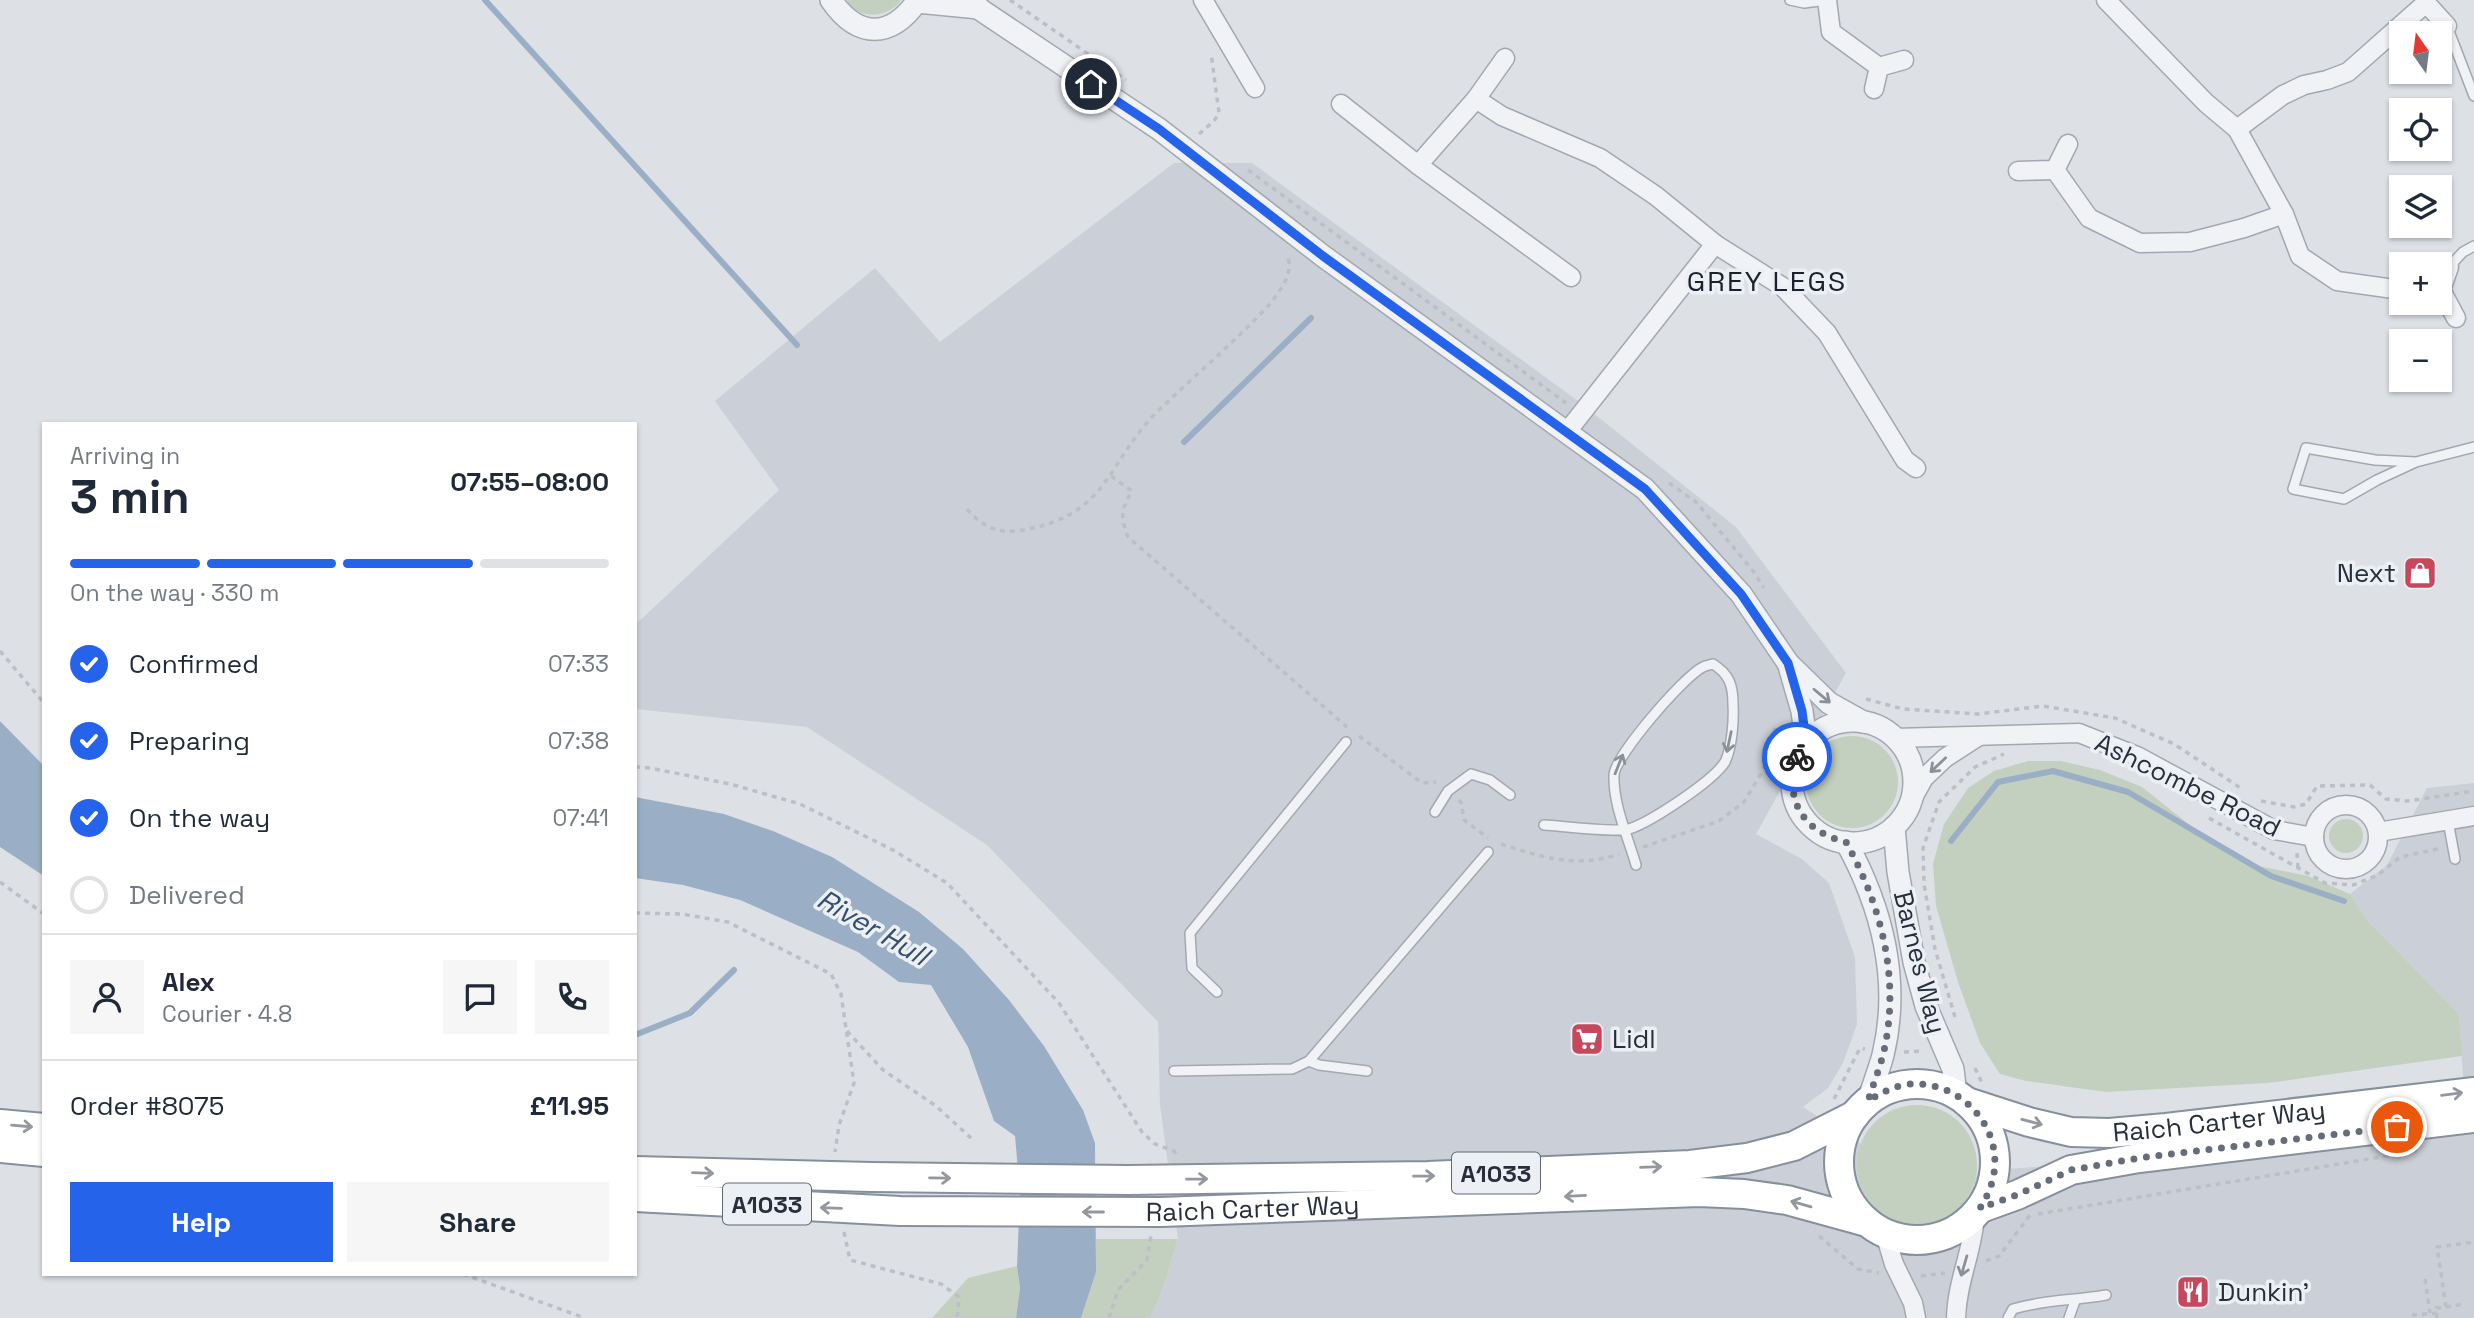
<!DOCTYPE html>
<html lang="en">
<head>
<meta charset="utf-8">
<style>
	body { margin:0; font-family:"Space Grotesk",sans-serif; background:#f6f6f7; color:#1f2937; height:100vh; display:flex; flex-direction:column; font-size:26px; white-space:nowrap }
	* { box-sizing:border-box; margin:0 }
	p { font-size:23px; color:#747a83 }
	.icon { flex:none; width:38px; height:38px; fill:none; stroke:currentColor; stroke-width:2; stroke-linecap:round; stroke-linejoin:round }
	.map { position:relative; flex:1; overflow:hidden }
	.side { position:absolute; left:42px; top:422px; width:595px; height:854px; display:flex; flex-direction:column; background:#fff; border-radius:0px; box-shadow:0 2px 5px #0004 }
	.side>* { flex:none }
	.needle { width:46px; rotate:346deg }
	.controls { position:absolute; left:2389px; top:21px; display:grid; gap:14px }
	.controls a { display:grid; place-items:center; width:63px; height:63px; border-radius:0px; background:#fff; box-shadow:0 2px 5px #0004; font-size:35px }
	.pin { position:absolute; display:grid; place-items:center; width:60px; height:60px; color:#fff; margin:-30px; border:4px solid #fff; border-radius:50%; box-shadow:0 2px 7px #0007 }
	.courier { position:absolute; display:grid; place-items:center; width:70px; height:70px; margin:-35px; border:5px solid #2563eb; border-radius:50%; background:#fff; color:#222; box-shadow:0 2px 9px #0007 }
	.overview em { font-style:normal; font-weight:700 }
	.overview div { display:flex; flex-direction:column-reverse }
	.overview { display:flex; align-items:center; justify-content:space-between; height:119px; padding:0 28px }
	h1 { font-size:46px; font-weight:700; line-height:52px }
	.bar { display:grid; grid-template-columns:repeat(4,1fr); gap:10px 7px; align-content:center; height:84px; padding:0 28px }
	.bar i { height:9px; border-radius:5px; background:#e0e1e3 }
	.bar .active { background:#2563eb }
	.bar p { grid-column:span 4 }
	.line { display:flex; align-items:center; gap:18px; padding:0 28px; border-top:2px solid #e0e1e3 }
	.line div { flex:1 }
	.round { display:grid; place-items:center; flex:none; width:74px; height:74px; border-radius:0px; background:#f6f6f7 }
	ol { padding:0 28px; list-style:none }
	li { display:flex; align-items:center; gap:21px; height:77px }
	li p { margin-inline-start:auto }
	li .icon { padding:7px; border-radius:50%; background:#2563eb; color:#fff; stroke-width:4 }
	li:last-child { color:#747a83 }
	li i { width:38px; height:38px; border:4px solid #e0e1e3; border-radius:50% }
	.action { display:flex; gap:14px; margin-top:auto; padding:14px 28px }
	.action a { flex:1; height:80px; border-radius:0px; background:#2563eb; color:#fff; font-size:28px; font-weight:700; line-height:80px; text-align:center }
	.action a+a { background:#f6f6f7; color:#1f2937 }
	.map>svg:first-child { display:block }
	.built { fill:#cbd0d8 }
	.green { fill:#c3d0bf }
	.water { fill:#9aafc5 }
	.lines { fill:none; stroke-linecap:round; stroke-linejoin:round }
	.stream { stroke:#9aafc5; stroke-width:6 }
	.service-casing { stroke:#a3a8b0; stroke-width:12 }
	.minor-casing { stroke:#a3a8b0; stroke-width:21 }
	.tertiary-casing { stroke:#a3a8b0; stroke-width:24 }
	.trunk-casing { stroke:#868f9c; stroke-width:32 }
	.path { stroke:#bcbfc5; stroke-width:3.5; stroke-dasharray:5 5; stroke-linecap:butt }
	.service { stroke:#f0f2f5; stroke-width:9 }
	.minor { stroke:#f0f2f5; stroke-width:18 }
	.tertiary { stroke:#f0f2f5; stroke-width:21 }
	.trunk { stroke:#fff; stroke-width:28 }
	.oneway { stroke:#8c9098 }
	.oneway2 { stroke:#94979e }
	.done { stroke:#676d78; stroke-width:7; stroke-dasharray:0 12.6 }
	.route { stroke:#2563eb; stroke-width:9 }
	.labels { text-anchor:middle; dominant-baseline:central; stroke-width:7; stroke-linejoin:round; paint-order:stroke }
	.shield { fill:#ecf0f4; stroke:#636973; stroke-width:2 }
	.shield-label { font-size:24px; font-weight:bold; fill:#282f3c }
	.poi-label { font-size:26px; fill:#282f3c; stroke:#ecf0f4; text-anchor:start }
	.street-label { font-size:26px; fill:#282f3c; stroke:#ecf0f4 }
	.neighbourhood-label { font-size:28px; letter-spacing:2px; fill:#1a212d; stroke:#ecf0f4 }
	.water-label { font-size:28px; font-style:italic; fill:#344f6d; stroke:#ecf0f4 }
</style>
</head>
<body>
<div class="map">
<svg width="2474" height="1318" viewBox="0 0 2474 1318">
	<rect width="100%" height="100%" fill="#dde1e6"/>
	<!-- built -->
	<polygon class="built" points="1174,163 1252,163 1578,401 1736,527 1846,673 1756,834 1802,859 1829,883 1855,957 1857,1024 1843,1063 1828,1088 1803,1107 1861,1144 1857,1169 1877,1210 1901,1224 1921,1226 1968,1199 1978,1171 2090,1163 2465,1107 2459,1014 2368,921 2350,894 2387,865 2427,788 2474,783 2474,1318 1150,1318 1162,1291 1178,1239 1160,1105 1158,1022 987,845 807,727 635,709 635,625 779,490 715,401 875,268 940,342"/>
	<!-- green -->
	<g class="green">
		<path d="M847,0H901C890,18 857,21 847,0Z"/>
		<circle cx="1852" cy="782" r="46"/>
		<polygon points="2028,761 2061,761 2100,770 2142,787 2201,834 2258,866 2308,876 2350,894 2368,921 2459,1014 2462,1056 2268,1083 2106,1092 2026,1081 2000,1074 1980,1043 1958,982 1936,906 1933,864 1944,824 1968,788 1994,771"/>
		<circle cx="2346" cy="836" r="17"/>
		<circle cx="1917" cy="1165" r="60"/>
		<polygon points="1096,1239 1178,1239 1162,1291 1150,1318 1081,1318 1096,1272"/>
		<polygon points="1017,1266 1020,1288 1016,1318 932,1318 968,1278"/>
	</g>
	<!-- water -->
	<g class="water">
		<polygon points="0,721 44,766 44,876 0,847"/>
		<polygon points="635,797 724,814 773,831 832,857 919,912 963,949 1009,1000 1044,1046 1083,1110 1095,1143 1096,1272 1081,1318 1016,1318 1020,1288 1017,1266 1020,1194 1015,1136 994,1121 968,1047 931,985 899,982 858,952 740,900 683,885 635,878"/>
	</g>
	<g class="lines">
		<!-- stream -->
		<g class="stream">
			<polyline points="485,0 797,345"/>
			<polyline points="1184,442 1311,318"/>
			<polyline points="1951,841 1998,782 2053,771 2128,792 2271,876 2344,901"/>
			<polyline points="635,1035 690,1013 734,970"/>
		</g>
		<defs>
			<g id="service">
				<polyline points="1790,0 1804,3 1827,0"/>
				<polyline points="2447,26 2474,96"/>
				<polyline points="2449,267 2463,252 2474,246"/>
				<polyline points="2416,462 2375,460 2306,448 2293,489 2344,499 2377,480 2416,462 2474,447"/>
				<polyline points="1435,812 1448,791 1471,774 1490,780 1510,795"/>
				<polyline points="2448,821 2455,859"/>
				<path d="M1544,825C1562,826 1616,833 1629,829C1651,822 1713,781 1725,762C1732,748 1734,719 1733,704C1733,685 1729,674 1713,664C1710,665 1706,665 1703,667C1684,676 1615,756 1614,775C1613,805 1628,837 1636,865"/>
				<polyline points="1217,992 1192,968 1190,933 1346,742"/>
				<polyline points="1309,1061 1319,1065 1367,1071"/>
				<polyline points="1174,1071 1292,1069 1309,1061 1488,852"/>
				<path d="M2008,1318L2013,1309C2047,1299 2073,1301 2106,1295"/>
				<polyline points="2069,1318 2075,1301"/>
			</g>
			<g id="minor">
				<polyline points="1203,0 1255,88"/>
				<polyline points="1827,0 1831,32 1879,67"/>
				<polyline points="2106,0 2206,103 2237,129 2284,214 2300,256 2337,281 2401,290"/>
				<polyline points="2425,0 2426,3 2447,26"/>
				<polyline points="1505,58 1476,99 1418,165 1571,277"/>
				<polyline points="1874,89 1879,67 1904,60"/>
				<polyline points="1476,99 1502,116 1600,158 1656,196 1715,244 1783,287 1827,333 1905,460 1916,468"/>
				<polyline points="1341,104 1418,165"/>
				<polyline points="2237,129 2283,95 2304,85 2327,80 2348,72 2426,3"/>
				<polyline points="2055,170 2089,218 2140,243 2190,242 2244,228 2284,214"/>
				<polyline points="2018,171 2055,170 2068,144"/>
				<polyline points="2449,267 2441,290 2456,318"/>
				<polyline points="1566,433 1715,244"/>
				<polyline points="1895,738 2079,733 2137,756 2274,830 2314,837"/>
				<circle cx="2346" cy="837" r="32"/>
				<polyline points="1909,805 1924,778 1945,758 1979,736"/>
				<polyline points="2378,832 2474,816"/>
				<polyline points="1885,1234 1894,1264 1913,1303 1916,1318"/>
				<path d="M1956,1318C1957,1281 1973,1251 1975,1215"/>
			</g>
			<g id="tertiary">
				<path d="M831,0C858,39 891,39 918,0"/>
				<polyline points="966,0 1159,129 1323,256 1645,489 1741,594 1788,663 1829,703 1863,722"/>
				<polyline points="917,2 979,8"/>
				<polyline points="1789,666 1802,711 1806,742"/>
				<circle cx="1853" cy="782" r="61"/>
				<polyline points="1894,827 1898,872 1914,962 1926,1006 1953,1069 1956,1094"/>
				<path d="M1846,842C1882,907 1901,981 1883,1055C1879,1070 1873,1085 1868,1101"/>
			</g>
			<g id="trunk">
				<circle cx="1917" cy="1162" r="78"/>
				<path id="s1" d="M1967,1102L2029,1122L2071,1132L2109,1133L2166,1128L2474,1092"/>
				<polyline points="0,1124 44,1128"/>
				<polyline points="0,1148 44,1152"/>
				<polyline points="635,1171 872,1177 1128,1180 1428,1176 1690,1165 1747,1158 1794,1146 1855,1115"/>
				<path id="s2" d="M635,1197L900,1211L1161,1212L1699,1192L1744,1194L1787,1200L1867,1222"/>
				<polyline points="1981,1208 2017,1195 2071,1170 2139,1158 2474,1118"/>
			</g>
		</defs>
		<!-- service casing -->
		<use href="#service" class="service-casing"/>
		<!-- minor casing -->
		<use href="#minor" class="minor-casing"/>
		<!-- tertiary casing -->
		<use href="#tertiary" class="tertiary-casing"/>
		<!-- trunk casing -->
		<use href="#trunk" class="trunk-casing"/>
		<!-- path -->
		<g class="path">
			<polyline points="1010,0 1126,80"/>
			<polyline points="1199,134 1214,121 1219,113 1211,53"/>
			<polyline points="1248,170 1566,403"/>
			<path d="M1111,476L1132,491C1121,510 1120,516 1128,537L1347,727"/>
			<polyline points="1669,483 1696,502 1753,571 1764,588"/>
			<path d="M967,509C984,529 1002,535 1028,529C1110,513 1107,461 1158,411C1195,375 1235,342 1270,304C1280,290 1293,276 1288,257"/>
			<polyline points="0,651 44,703"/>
			<polyline points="1866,699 1903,709 1978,714 2043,706 2115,718 2174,744 2242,789"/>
			<polyline points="1359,736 1422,783 1436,782"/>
			<polyline points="635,767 650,768 730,784 800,804 893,850 947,883 1059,1003 1142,1132 1155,1144 1174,1151 1177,1156"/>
			<polyline points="1459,800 1461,802 1464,820 1488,838"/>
			<polyline points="2261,801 2294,807 2306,804 2317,786 2370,785 2386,799 2408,801 2474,791"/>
			<polyline points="2209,818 2325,883 2353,885 2378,875 2400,857 2438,849"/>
			<path d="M1501,844C1542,857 1576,869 1619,854"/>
			<polyline points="1643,847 1719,821 1744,802 1765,767 1773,744 1775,728"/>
			<polyline points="2297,853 2298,868"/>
			<polyline points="0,882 44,914"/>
			<polyline points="635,913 682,914 728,922 831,974 841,994 854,1083 839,1125 835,1152"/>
			<polyline points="1955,1017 1935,949 1924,884 1923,848 1939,802 1975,767 2004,754"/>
			<polyline points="847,1031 883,1070 936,1106 971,1138"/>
			<polyline points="1904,1052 1924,1051"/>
			<polyline points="1975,1068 1982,1083"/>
			<polyline points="1834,1099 1860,1048 1865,1049"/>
			<polyline points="2038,1214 2417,1151"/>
			<polyline points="844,1232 850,1260 941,1284 959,1297 957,1318"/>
			<polyline points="1819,1236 1858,1269 1879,1273"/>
			<polyline points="1986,1261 1999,1256 2030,1215"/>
			<polyline points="463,1274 585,1318"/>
			<polyline points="1921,1276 1945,1273"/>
			<polyline points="2425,1279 2430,1313"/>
			<polyline points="2446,1307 2464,1304"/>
			<polyline points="2412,1315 2437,1313"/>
			<polyline points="1109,1318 1118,1290 1147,1260 1151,1235"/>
			<polyline points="2437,1318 2436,1308 2446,1307 2437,1247 2474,1242"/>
		</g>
		<!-- service -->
		<use href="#service" class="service"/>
		<!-- minor -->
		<use href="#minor" class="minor"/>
		<!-- tertiary -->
		<use href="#tertiary" class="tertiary"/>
		<!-- trunk -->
		<use href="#trunk" class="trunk"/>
	</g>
	<!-- one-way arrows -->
	<defs><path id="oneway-shaft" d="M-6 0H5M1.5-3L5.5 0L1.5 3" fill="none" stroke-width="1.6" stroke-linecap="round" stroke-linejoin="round" transform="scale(1.75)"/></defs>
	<g class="oneway">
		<use href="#oneway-shaft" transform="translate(1822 696) rotate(40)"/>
		<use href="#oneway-shaft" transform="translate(1729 742) rotate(102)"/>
		<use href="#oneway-shaft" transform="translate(1619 764) rotate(-68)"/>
		<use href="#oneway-shaft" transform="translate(1938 765) rotate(137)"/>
		<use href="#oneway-shaft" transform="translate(1964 1266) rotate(106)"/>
	</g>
	<g class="oneway2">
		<use href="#oneway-shaft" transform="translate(2452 1094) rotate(-7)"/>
		<use href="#oneway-shaft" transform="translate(2032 1122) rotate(15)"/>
		<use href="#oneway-shaft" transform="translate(22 1126) rotate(5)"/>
		<use href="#oneway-shaft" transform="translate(1651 1167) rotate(-2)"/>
		<use href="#oneway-shaft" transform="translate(703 1173) rotate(2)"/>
		<use href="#oneway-shaft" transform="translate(1424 1176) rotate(-1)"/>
		<use href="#oneway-shaft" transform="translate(940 1178) rotate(1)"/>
		<use href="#oneway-shaft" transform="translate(1197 1179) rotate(-1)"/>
		<use href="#oneway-shaft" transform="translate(1575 1196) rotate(177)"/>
		<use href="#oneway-shaft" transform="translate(1801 1204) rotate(-164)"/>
		<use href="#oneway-shaft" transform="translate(831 1208) rotate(-178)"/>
		<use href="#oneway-shaft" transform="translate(1093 1212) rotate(-180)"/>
	</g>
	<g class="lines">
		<!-- done -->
		<path class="done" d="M1797,757C1783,799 1803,832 1846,842C1882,907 1901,981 1883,1055C1879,1070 1873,1085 1868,1101C1879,1094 1890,1088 1903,1085C1953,1076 2002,1121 1994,1173C1992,1186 1987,1197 1980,1208L2017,1195L2071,1170L2139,1158L2397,1127"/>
		<!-- route -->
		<polyline class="route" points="1091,84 1159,129 1323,256 1645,489 1741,594 1788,663 1802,711 1806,742 1797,757"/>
	</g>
	<!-- icons -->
	<defs>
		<symbol id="shop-square" viewBox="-11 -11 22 22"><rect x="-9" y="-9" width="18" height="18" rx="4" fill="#c6485d" stroke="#ecf0f4"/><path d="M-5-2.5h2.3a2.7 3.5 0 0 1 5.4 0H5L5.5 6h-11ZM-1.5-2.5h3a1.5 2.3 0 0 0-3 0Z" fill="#fff"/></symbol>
		<symbol id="supermarket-square" viewBox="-11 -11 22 22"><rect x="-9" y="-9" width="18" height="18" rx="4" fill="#c6485d" stroke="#ecf0f4"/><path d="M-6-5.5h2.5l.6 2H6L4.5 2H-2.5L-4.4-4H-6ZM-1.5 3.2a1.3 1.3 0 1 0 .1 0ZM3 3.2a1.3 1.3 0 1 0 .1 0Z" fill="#fff"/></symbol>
		<symbol id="restaurant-square" viewBox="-11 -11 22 22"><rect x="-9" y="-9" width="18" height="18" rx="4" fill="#c6485d" stroke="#ecf0f4"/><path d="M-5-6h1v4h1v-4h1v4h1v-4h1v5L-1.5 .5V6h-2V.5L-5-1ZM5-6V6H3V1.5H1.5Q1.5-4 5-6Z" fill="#fff"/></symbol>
	</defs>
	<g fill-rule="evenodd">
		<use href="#shop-square" x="2401" y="554" width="38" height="38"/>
		<use href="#supermarket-square" x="1568" y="1020" width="38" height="38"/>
		<use href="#restaurant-square" x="2174" y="1273" width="38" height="38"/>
	</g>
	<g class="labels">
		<!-- shield labels -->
		<g class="shield">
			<rect x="1452" y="1152.5" width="88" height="41" rx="5"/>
			<rect x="723" y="1183.5" width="88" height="41" rx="5"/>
		</g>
		<g class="shield-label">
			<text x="1496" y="1173">A1033</text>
			<text x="767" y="1204">A1033</text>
		</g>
		<!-- poi labels -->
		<g class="poi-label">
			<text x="2396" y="573" text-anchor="end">Next</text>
			<text x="1612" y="1039">Lidl</text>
			<text x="2218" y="1292">Dunkin'</text>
		</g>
		<!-- street labels -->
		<g class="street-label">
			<text transform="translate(2188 785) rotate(26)">Ashcombe Road</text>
			<text transform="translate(1920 962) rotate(76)">Barnes Way</text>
			<text stroke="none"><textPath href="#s1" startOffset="257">Raich Carter Way</textPath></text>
			<text stroke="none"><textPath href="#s2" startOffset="618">Raich Carter Way</textPath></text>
		</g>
		<!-- neighbourhood labels -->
		<g class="neighbourhood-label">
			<text x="1767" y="281">GREY LEGS</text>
		</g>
		<!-- water labels -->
		<g class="water-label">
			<text transform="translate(873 927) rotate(30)">River Hull</text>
		</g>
	</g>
</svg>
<div class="controls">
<a><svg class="needle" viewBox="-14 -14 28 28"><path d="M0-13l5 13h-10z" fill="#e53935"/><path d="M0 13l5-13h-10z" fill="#747a83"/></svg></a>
<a><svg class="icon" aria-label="locate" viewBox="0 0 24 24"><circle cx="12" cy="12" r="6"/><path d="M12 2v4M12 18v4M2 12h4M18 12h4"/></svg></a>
<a><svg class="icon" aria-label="layers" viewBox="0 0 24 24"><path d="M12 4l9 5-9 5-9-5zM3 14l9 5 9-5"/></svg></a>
<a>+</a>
<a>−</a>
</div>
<div class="pin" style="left:2397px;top:1127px;background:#ea580c"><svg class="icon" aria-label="bag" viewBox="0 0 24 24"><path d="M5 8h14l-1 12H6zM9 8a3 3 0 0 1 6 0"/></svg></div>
<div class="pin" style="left:1091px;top:84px;background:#1f2937"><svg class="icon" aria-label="home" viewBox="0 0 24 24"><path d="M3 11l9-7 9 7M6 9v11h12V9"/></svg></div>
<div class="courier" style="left:1797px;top:757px"><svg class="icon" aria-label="bike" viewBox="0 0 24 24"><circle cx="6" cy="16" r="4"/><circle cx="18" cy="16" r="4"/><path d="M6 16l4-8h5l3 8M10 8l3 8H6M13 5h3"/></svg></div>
<section class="side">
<div class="overview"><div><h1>3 min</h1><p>Arriving in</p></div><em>07:55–08:00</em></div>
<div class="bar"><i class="active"></i><i class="active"></i><i class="active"></i><i></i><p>On the way · 330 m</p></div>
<ol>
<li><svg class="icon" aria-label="check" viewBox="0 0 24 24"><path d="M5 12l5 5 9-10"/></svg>Confirmed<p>07:33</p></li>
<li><svg class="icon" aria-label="check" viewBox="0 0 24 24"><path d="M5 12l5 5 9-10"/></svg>Preparing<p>07:38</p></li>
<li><svg class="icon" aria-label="check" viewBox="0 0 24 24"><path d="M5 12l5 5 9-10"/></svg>On the way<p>07:41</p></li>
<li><i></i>Delivered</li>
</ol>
<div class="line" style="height:126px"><a class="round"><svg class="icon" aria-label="person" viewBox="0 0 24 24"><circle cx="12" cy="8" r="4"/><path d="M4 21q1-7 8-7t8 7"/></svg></a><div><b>Alex</b><p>Courier · 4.8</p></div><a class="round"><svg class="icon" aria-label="chat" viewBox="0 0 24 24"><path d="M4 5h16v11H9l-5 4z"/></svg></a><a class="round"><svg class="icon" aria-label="phone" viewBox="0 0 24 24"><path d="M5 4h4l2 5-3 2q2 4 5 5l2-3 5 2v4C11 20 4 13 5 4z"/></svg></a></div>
<div class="line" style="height:91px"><div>Order #8075</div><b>£11.95</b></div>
<div class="action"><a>Help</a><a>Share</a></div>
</section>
</div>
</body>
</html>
